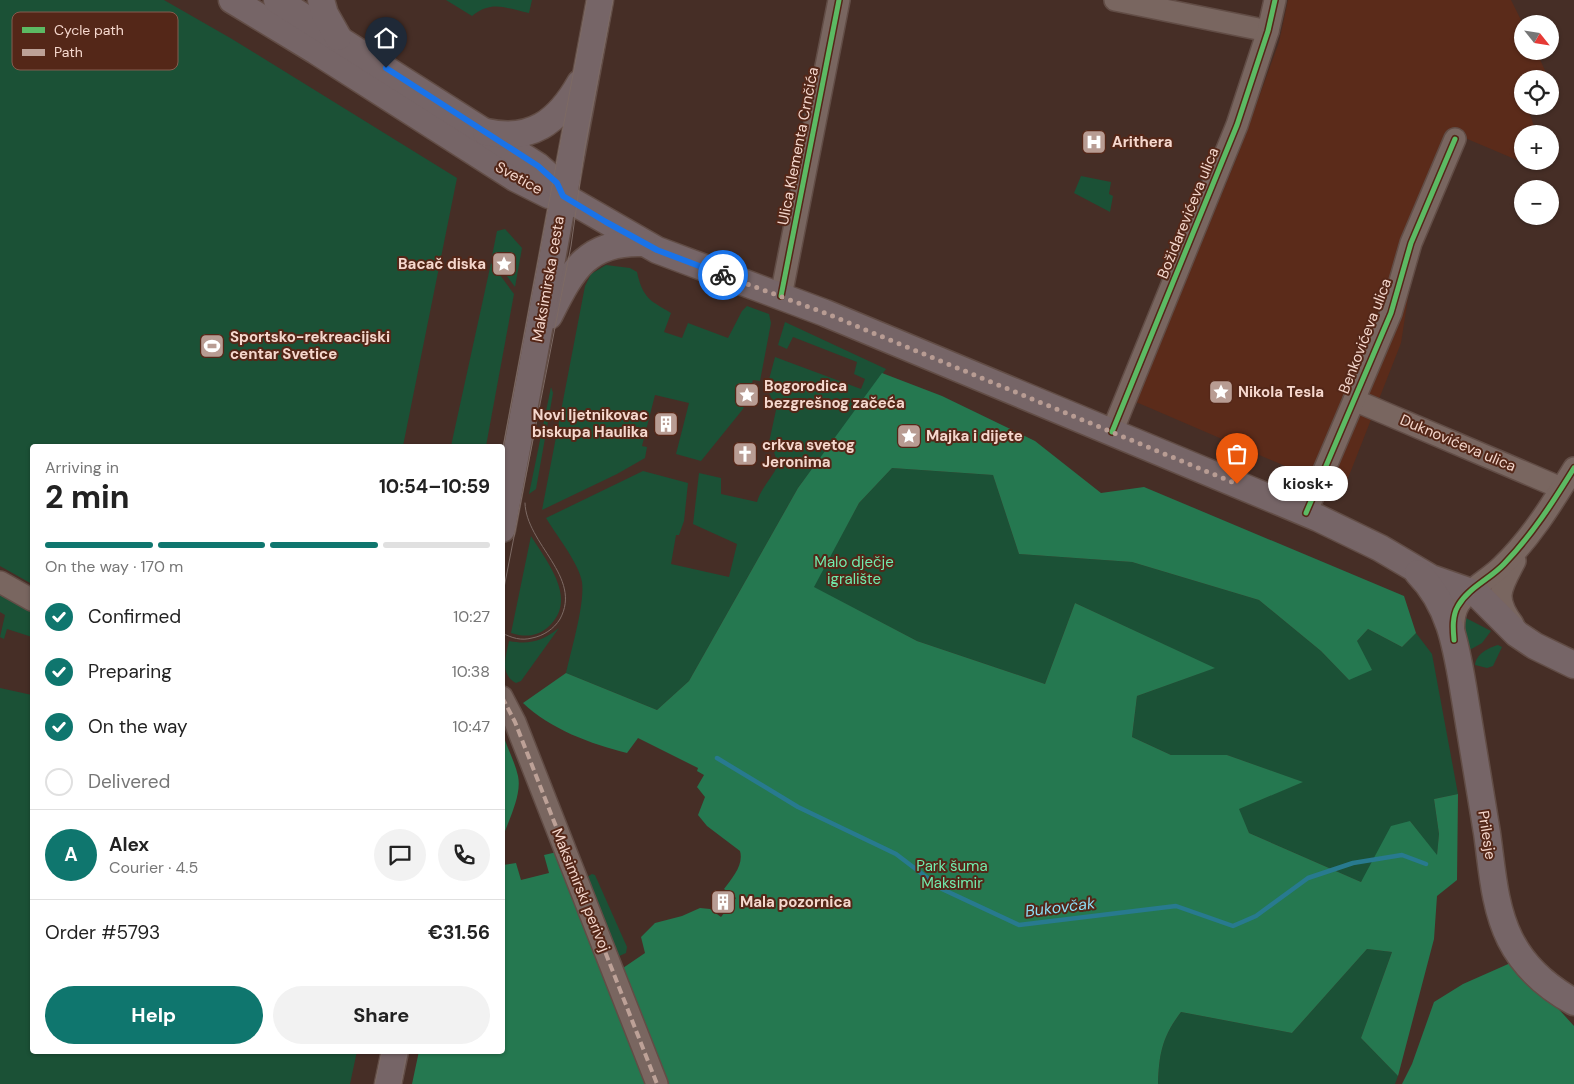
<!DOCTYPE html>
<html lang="en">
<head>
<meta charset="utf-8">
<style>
	body { margin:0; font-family:"DM Sans",sans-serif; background:#f2f2f2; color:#222; height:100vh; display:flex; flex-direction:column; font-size:19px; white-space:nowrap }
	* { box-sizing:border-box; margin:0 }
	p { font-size:16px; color:#767676 }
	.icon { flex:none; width:28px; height:28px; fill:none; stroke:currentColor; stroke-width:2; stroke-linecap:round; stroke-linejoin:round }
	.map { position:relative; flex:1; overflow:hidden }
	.details { position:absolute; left:30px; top:444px; width:475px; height:610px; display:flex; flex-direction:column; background:#fff; border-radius:5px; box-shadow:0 1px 4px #0004 }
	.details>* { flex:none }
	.needle { width:32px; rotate:120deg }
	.fabs { position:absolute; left:1514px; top:15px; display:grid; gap:10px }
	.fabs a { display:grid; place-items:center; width:45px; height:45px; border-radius:50%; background:#fff; box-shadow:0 1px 4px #0004; font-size:25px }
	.pin { position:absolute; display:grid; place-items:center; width:42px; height:42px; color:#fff; margin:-51px -21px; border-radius:50% 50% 50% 0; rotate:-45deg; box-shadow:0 0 5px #0007 }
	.pin .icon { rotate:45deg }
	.courier { position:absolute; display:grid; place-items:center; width:50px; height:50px; margin:-25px; border:4px solid #1a73e8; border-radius:50%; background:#fff; color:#222; box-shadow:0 1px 6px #0007 }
	.bubble { position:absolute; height:35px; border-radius:18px; background:#fff; box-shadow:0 1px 4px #0004; font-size:16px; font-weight:700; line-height:35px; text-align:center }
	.head em { font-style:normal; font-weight:700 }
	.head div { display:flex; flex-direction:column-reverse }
	.head { display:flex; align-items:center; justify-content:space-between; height:85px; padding:0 15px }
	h1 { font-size:32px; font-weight:700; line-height:38px }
	.bar { display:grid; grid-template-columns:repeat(4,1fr); gap:8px 5px; align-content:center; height:60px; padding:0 15px }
	.bar i { height:6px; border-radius:4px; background:#e0e0e0 }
	.bar .current { background:#0f766e }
	.bar p { grid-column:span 4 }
	.line { display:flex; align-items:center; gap:12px; padding:0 15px; border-top:1px solid #e0e0e0 }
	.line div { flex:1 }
	.round { display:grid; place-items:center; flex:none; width:52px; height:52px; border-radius:26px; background:#f2f2f2 }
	ol { padding:0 15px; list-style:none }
	li { display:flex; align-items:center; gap:15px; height:55px }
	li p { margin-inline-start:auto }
	li .icon { padding:5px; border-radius:50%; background:#0f766e; color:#fff; stroke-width:4 }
	li:last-child { color:#767676 }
	li i { width:28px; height:28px; border:2px solid #e0e0e0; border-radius:50% }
	.cta { display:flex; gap:10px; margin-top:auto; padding:10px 15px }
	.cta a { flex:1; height:58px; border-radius:30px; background:#0f766e; color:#fff; font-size:20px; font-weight:700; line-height:58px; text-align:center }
	.cta a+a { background:#f2f2f2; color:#222 }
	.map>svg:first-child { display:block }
	.built { fill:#5b2b1a }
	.green { fill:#1b5136 }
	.forest { fill:#257850 }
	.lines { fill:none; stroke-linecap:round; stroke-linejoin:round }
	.stream { stroke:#287a8f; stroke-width:4.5 }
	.minor-casing { stroke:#624d46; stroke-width:24 }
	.major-casing { stroke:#624d46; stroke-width:29 }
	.minor { stroke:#796660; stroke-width:21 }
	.major { stroke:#766567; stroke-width:26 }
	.tram { stroke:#7d6a64; stroke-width:1 }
	.quiet { stroke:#bda197; stroke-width:4; stroke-dasharray:8 4; stroke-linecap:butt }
	.cycleway-casing { stroke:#542718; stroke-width:8 }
	.cycleway { stroke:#5cba63; stroke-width:5 }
	.done { stroke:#b89c93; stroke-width:5; stroke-dasharray:0 9 }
	.route { stroke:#1a73e8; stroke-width:6 }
	.labels { text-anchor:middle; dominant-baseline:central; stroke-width:4; stroke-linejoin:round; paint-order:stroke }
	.poi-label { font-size:15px; font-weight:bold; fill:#f5d7cd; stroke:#542718; text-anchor:start }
	.street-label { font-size:15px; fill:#f5d7cd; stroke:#542718 }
	.park-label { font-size:15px; fill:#71ecae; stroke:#542718 }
	.water-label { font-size:16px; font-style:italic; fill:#8cddf5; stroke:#542718 }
	.key { fill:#542718; stroke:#845c4e; stroke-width:1 }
	.key-label { font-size:14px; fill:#f5d7cd }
</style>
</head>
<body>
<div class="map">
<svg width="1574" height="1084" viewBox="0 0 1574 1084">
	<rect width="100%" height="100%" fill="#462e26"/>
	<!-- built -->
	<polygon class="built" points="1288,0 1511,0 1523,24 1522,51 1536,51 1549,79 1522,79 1522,106 1527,106 1535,129 1532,134 1522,134 1522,151 1517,160 1465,138 1415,252 1401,343 1343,491 1136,402 1239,152 1279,42"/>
	<!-- green -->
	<g class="green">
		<polygon points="0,0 164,0 232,39 457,178 403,446 32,446 32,584 0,566"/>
		<path d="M446,0H532L529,13C505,8 492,0 472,16Z"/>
		<polygon points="1081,176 1111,182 1109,194 1113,196 1110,212 1074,193"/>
		<polygon points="505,229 522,248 515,287 492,256 497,231"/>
		<polygon points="491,263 514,294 486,446 451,446"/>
		<path d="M606,265L630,268L637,272C643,300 652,301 671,313L664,332L682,338L688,323L728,338L742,311L747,306L769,314L771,323L760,381L753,380L743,409L701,461L676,454L689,403L655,395L642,446L647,447L645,458L617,474L542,510L585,286L591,274Z"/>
		<path d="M785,322L886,369L798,488L689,681L657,710L566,673C571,650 585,604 582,582C579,563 556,535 546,518L643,471L688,483L684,521L679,535H676L671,564L729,577L737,544L693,524L699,473L721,478V494L757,502C761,488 772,478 778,465L774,452L768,447L776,410L767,387L775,357L861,389L865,379L854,374L857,362L793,337L787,349L778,345Z"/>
		<polygon points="551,387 553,393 536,489 529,494"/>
		<polygon points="892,468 993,475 1019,554 1132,562 1259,600 1321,651 1349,680 1357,641 1368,629 1402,647 1416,633 1432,654 1458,794 1434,799 1439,834 1437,856 1410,821 1361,882 1249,833 1238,809 1302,782 1227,755 1171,755 1132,737 1137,696 1214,668 1075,603 1045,684 917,641 813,587 859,503"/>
		<path d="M531,536C547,562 580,601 547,628C536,637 524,637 511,633Z"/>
		<polygon points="0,592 32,610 32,637 7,629 4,639 0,637 5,615 0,612"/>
		<polygon points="1464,617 1491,631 1482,643 1466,652 1461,622"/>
		<path d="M559,628L521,681L516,683C499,674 506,656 509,641C530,645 542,641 559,628Z"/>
		<path d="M1498,645L1502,647L1493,666L1487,668L1475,665C1476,654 1488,648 1498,645Z"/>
		<polygon points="0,688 32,695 32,1051 357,1051 350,1084 0,1084"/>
		<polygon points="592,874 595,875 627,947 626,953 617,957 585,878"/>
		<path d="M1367,949L1392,952L1361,1038L1398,1076L1395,1084H1158C1159,1053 1162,1037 1181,1012L1292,1033Z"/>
	</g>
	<!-- forest -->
	<g class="forest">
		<path d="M882,373L942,396L1035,441L1101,493L1144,487L1404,596L1416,633L1402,647L1368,629L1357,641L1372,670L1349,680L1321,651L1259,600L1132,562L1019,554L993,475L892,468L859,503L814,587L917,641L1045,684L1075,603L1215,668L1137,696L1132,737L1171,755H1227L1303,782L1239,809L1249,833L1361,882L1391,826L1410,821L1437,855L1439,834L1434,799L1458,794L1457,880L1437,896L1434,939L1398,1076L1361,1038L1392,952L1367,949L1292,1033L1181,1012C1162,1037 1159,1054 1158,1084H412L419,1051H502L503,865L516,863L521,880L549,873L544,855L557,852L620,970L645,953L641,937L655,923L682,916L700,908L710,909L721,917L736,898L724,889C732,878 744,865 740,851L707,826L698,815L705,797L697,787L704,775L697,771L698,768L638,738L627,753C591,744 550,729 523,703L566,673L657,710L689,681L798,488Z"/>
		<path d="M503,734C507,748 515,762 518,776C522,795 509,819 503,837Z"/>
		<polygon points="1515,961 1574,1026 1574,1084 1402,1084 1412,1064 1434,1002 1463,984"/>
	</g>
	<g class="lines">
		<!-- stream -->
		<polyline class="stream" points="717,758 798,807 896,854 942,889 1019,925 1176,906 1233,926 1256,916 1308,878 1353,863 1402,855 1426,864"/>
		<defs>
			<g id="minor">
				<polyline points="1115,0 1268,31"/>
				<polyline points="781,296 839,0"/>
				<polyline points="1354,400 1561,488"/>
				<polyline points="1112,432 1237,125 1268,31 1275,0"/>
				<polyline points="1306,513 1391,313 1411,243 1455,139"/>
				<polyline points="0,582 32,600"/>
				<path d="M1513,624C1493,597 1501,588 1515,561"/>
				<path d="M1454,637C1453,626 1453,614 1459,604C1470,588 1489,579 1502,566C1532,537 1553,502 1574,468"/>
				<polyline points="502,697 515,722 657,1084"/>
			</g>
			<g id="major">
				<polyline points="232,0 316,51 515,178 549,195 563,196"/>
				<polyline points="277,0 538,166 557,183 563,196"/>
				<polyline points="321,0 325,14 338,37"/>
				<path d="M486,132C531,142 558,122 580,83"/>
				<polyline points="563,196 657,250 825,313 1318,518 1380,548 1431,578 1477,594 1517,634 1535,646 1574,665"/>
				<path d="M549,316C572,271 586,241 643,243"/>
				<polyline points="502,529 600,0"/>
				<path d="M1418,573C1449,604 1456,645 1463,687C1471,735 1479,784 1487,833C1492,868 1494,907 1510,939C1524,967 1547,987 1574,1002"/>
				<polyline points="388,1084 395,1051"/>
			</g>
		</defs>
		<!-- minor casing -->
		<use href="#minor" class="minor-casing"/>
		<!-- major casing -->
		<use href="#major" class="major-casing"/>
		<!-- minor -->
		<use href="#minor" class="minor"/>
		<!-- major -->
		<use href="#major" class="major"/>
		<!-- tram -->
		<g class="tram">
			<polyline points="502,453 587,0"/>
			<polyline points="502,598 571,246 585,146 613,0"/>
			<path d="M502,633C512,638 521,641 532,638C543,636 554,629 560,619C583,577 526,544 525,503"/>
			<polyline points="375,1084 382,1051"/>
			<polyline points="401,1084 407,1051"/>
		</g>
		<!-- quiet -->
		<polyline class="quiet" points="502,697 515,722 657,1084"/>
		<defs>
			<g id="cycleway">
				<polyline points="781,296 839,0"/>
				<polyline points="1112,432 1237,125 1268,31 1275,0"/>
				<polyline points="1306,513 1391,313 1411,243 1455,139"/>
				<path d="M1454,640C1453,629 1452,616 1458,606C1468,588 1490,579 1504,564C1532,535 1553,502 1574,468"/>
			</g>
		</defs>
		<!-- cycleway casing -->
		<use href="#cycleway" class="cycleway-casing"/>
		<!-- cycleway -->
		<use href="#cycleway" class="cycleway"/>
	</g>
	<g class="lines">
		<!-- done -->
		<polyline class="done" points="723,275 825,313 1237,484"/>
		<!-- route -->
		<polyline class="route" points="386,68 538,166 557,183 563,196 606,222 657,250 723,275"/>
	</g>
	<!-- icons -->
	<defs>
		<symbol id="hospital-square" viewBox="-11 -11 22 22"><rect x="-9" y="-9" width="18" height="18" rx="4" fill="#b89c93" stroke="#542718"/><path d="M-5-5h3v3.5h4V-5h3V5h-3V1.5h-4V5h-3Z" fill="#fff"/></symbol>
		<symbol id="sight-square" viewBox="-11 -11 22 22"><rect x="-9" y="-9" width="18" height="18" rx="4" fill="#b89c93" stroke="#542718"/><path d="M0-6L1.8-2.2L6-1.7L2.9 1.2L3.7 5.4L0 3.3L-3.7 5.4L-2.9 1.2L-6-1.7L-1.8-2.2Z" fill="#fff"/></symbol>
		<symbol id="stadium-square" viewBox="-11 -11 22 22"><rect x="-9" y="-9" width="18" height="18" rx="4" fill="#b89c93" stroke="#542718"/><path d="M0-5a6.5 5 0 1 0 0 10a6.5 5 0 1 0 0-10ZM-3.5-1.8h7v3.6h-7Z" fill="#fff"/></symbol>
		<symbol id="building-square" viewBox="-11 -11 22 22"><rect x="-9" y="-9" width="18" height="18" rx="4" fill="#b89c93" stroke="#542718"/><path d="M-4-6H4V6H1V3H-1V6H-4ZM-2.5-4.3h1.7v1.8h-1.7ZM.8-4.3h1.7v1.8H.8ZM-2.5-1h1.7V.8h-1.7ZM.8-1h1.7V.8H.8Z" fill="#fff"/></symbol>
		<symbol id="church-square" viewBox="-11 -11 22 22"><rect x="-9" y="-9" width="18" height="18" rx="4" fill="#b89c93" stroke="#542718"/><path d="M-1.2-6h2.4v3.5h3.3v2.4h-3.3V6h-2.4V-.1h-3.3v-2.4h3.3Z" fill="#fff"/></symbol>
	</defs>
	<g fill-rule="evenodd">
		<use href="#hospital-square" x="1080" y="128" width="28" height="28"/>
		<use href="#sight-square" x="490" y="250" width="28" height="28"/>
		<use href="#stadium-square" x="198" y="332" width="28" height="28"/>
		<use href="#sight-square" x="1207" y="378" width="28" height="28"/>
		<use href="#sight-square" x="733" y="381" width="28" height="28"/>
		<use href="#building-square" x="652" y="410" width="28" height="28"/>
		<use href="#sight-square" x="895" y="422" width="28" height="28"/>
		<use href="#church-square" x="731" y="440" width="28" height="28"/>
		<use href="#building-square" x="709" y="888" width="28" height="28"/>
	</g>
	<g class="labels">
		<!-- poi labels -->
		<g class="poi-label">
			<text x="1112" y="142">Arithera</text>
			<text x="486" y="264" text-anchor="end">Bacač diska</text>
			<text x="230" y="337">Sportsko-rekreacijski<tspan x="230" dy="17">centar Svetice</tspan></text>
			<text x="764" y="386">Bogorodica<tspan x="764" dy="17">bezgrešnog začeća</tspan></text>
			<text x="1238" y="392">Nikola Tesla</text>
			<text x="648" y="415" text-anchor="end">Novi ljetnikovac<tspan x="648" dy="17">biskupa Haulika</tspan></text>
			<text x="926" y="436">Majka i dijete</text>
			<text x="762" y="445">crkva svetog<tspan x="762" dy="17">Jeronima</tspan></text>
			<text x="740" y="902">Mala pozornica</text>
		</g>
		<!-- street labels -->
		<g class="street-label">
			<text transform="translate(798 146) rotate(-79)">Ulica Klementa Crnčića</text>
			<text transform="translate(519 178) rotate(29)">Svetice</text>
			<text transform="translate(1188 213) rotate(-68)">Božidarevićeva ulica</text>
			<text transform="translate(548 279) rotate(-80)">Maksimirska cesta</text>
			<text transform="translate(1365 336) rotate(-69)">Benkovićeva ulica</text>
			<text transform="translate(1458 443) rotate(23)">Duknovićeva ulica</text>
			<text transform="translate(1487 835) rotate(81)">Prilesje</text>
			<text transform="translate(581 890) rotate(68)">Maksimirski perivoj</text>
		</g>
		<!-- park labels -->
		<g class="park-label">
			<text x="854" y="562">Malo dječje<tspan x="854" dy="17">igralište</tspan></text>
			<text x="952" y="866">Park šuma<tspan x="952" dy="17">Maksimir</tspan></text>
		</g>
		<!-- water labels -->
		<g class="water-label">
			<text transform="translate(1060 907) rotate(-7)">Bukovčak</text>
		</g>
	</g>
	<!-- legend -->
	<rect x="12" y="12" width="166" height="58" rx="8" class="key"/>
	<rect x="22" y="27" width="23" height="6" fill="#5cba63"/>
	<rect x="22" y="49" width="23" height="7" fill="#bda197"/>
	<g class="key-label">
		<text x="54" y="35">Cycle path</text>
		<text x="54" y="57">Path</text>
	</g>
</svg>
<div class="fabs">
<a><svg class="needle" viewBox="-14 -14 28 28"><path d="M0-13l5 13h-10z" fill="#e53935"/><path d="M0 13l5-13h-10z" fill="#767676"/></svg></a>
<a><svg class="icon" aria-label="locate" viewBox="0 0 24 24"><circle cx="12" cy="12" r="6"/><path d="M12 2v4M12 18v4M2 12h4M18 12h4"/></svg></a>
<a>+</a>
<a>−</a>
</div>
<div class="pin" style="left:1237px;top:484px;background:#ea580c"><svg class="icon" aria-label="bag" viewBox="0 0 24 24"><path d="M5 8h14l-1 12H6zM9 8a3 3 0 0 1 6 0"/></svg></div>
<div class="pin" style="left:386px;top:68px;background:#1f2937"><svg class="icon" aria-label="home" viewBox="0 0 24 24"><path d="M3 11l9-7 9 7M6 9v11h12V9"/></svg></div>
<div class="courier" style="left:723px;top:275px"><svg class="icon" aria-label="bike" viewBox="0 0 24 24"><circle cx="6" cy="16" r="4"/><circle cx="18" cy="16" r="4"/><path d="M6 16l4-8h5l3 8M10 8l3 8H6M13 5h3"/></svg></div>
<div class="bubble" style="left:1268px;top:466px;width:80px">kiosk+</div>
<section class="details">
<div class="head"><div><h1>2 min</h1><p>Arriving in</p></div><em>10:54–10:59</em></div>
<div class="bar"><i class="current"></i><i class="current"></i><i class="current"></i><i></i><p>On the way · 170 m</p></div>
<ol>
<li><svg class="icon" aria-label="check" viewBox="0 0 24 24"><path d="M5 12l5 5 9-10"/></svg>Confirmed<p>10:27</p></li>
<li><svg class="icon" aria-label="check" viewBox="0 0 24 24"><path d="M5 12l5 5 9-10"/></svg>Preparing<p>10:38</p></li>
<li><svg class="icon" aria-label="check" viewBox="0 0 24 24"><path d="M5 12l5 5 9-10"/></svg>On the way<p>10:47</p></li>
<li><i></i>Delivered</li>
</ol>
<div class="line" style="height:90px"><b class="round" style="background:#0f766e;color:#fff">A</b><div><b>Alex</b><p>Courier · 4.5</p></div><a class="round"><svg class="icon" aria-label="chat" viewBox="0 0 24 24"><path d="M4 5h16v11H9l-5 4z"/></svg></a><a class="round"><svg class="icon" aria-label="phone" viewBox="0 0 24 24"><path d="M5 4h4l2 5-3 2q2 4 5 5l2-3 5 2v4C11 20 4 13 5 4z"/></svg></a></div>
<div class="line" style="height:65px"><div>Order #5793</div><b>€31.56</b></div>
<div class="cta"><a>Help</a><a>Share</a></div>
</section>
</div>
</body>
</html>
